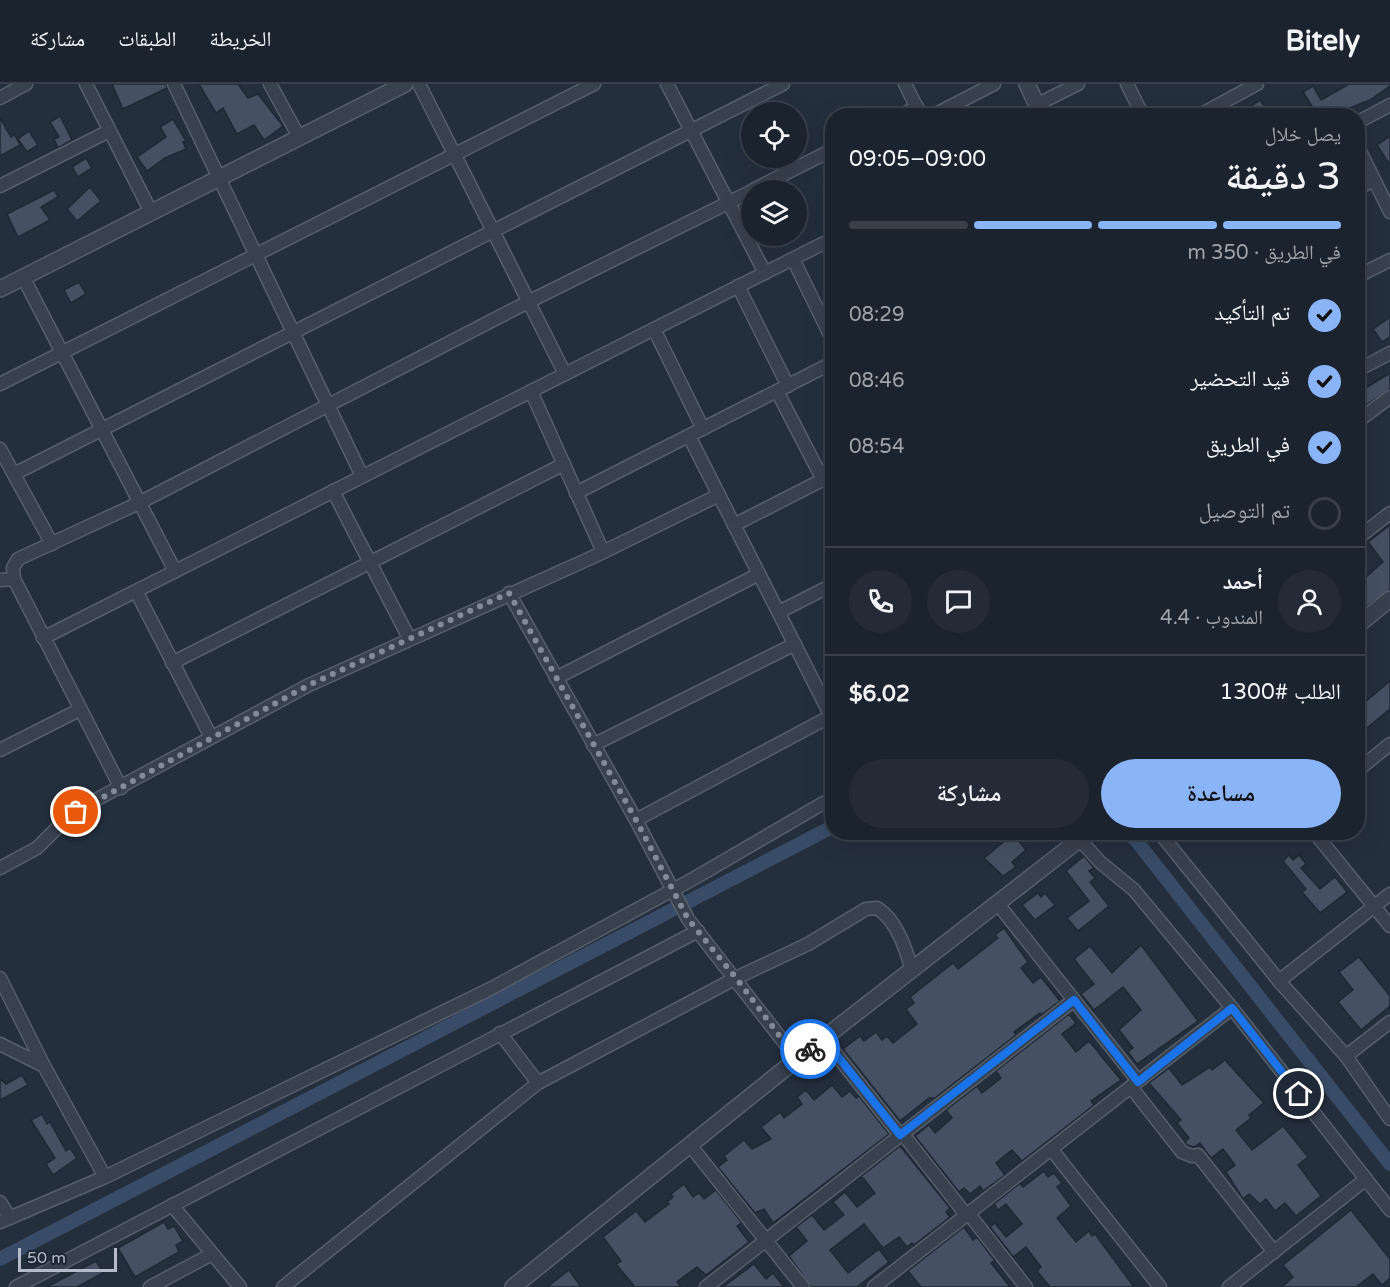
<!DOCTYPE html>
<html lang="ar">
<head>
<meta charset="utf-8">
<style>
	body { margin:0; font-family:"Varela Round","Noto Naskh Arabic",sans-serif; background:#242b36; color:#f1f3f6; direction:rtl; height:100vh; display:flex; flex-direction:column; font-size:22px; white-space:nowrap }
	* { box-sizing:border-box; margin:0 }
	p { font-size:20px; color:#a0a4aa }
	.icon { flex:none; width:33px; height:33px; fill:none; stroke:currentColor; stroke-width:2; stroke-linecap:round; stroke-linejoin:round }
	.map { position:relative; flex:1; overflow:hidden; direction:ltr }
	.side { position:absolute; left:825px; top:24px; width:540px; height:732px; display:flex; flex-direction:column; background:#1b232e; border-radius:24px; box-shadow:0 6px 24px #0002,0 0 0 2px #39404a; direction:rtl }
	.side>* { flex:none }
	.tools { position:absolute; left:741px; top:18px; display:grid; gap:12px }
	.tools a { display:grid; place-items:center; width:66px; height:66px; border-radius:50%; background:#1b232e; box-shadow:0 6px 24px #0002,0 0 0 2px #39404a; font-size:30px }
	.scale { position:absolute; left:18px; bottom:15px; width:99px; box-sizing:border-box; padding-left:6px; border:3px solid #b4bcc9; border-top:0; font-size:16px; line-height:21px; white-space:nowrap; color:#b4bcc9; -webkit-text-stroke:4px #1d2633; paint-order:stroke }
	.pin { position:absolute; display:grid; place-items:center; width:51px; height:51px; color:#fff; margin:-26px; border:3px solid #fff; border-radius:50%; box-shadow:0 2px 6px #0007 }
	.courier { position:absolute; display:grid; place-items:center; width:60px; height:60px; margin:-30px; border:4px solid #1a73e8; border-radius:50%; background:#fff; color:#222; box-shadow:0 2px 8px #0007 }
	.headline em { font-style:normal; font-weight:600 }
	.headline div { display:flex; flex-direction:column-reverse }
	.headline { display:flex; align-items:center; justify-content:space-between; height:102px; padding:0 24px }
	h1 { font-size:39px; font-weight:600; line-height:45px }
	.bar { display:grid; grid-template-columns:repeat(4,1fr); gap:9px 6px; align-content:center; height:72px; padding:0 24px }
	.bar i { height:8px; border-radius:4px; background:#39404a }
	.bar .on { background:#8ab4f8 }
	.bar p { grid-column:span 4 }
	.line { display:flex; align-items:center; gap:15px; padding:0 24px; border-top:2px solid #39404a }
	.line div { flex:1 }
	.round { display:grid; place-items:center; flex:none; width:63px; height:63px; border-radius:32px; background:#242b36 }
	ol { padding:0 24px; list-style:none }
	li { display:flex; align-items:center; gap:18px; height:66px }
	li p { margin-inline-start:auto }
	li .icon { padding:6px; border-radius:50%; background:#8ab4f8; color:#111; stroke-width:4 }
	li:last-child { color:#a0a4aa }
	li i { width:33px; height:33px; border:3px solid #39404a; border-radius:50% }
	.action { display:flex; gap:12px; margin-top:auto; padding:12px 24px }
	.action a { flex:1; height:69px; border-radius:36px; background:#8ab4f8; color:#111; font-size:24px; font-weight:600; line-height:69px; text-align:center }
	.action a+a { background:#242b36; color:#f1f3f6 }
	header { display:flex; align-items:center; gap:36px; box-sizing:border-box; height:84px; padding:0 30px; background:#1b232e; border-bottom:2px solid #39404a }
	header strong { font-size:28px }
	nav { display:flex; gap:33px; margin-inline-start:auto; font-size:21px }
	.map>svg:first-child { display:block }
	.lines { fill:none; stroke-linecap:round; stroke-linejoin:round }
	.canal { stroke:#394c67; stroke-width:14 }
	.building { fill:#455162; stroke:#1f2835; stroke-width:1.5 }
	.minor-casing { stroke:#565f6c; stroke-width:15 }
	.tertiary-casing { stroke:#565f6c; stroke-width:18 }
	.minor { stroke:#38414e; stroke-width:12 }
	.tertiary { stroke:#38414e; stroke-width:15 }
	.done { stroke:#828b98; stroke-width:6; stroke-dasharray:0 10.8 }
	.route { stroke:#1a73e8; stroke-width:8 }
</style>
</head>
<body>
<header>
<strong>Bitely</strong>
<nav><a>الخريطة</a><a>الطبقات</a><a>مشاركة</a></nav>
</header>
<div class="map">
<svg width="1390" height="1203" viewBox="0 0 1390 1203">
	<rect width="100%" height="100%" fill="#242f3e"/>
	<g class="lines">
		<!-- canal -->
		<g class="canal">
			<polyline points="1126,748 1135,755 1390,1080"/>
			<polyline points="0,1175 832,743"/>
		</g>
	</g>
	<!-- building -->
	<g class="building">
		<polygon points="112,0 166,0 167,4 123,25"/>
		<polygon points="199,0 238,0 248,14 258,10 283,42 264,56 254,41 237,50 223,24 216,29"/>
		<polygon points="1349,0 1390,0 1390,2 1370,16 1342,27 1345,32 1300,32 1312,22 1303,8 1313,2 1321,16"/>
		<polygon points="1260,16 1271,32 1238,32"/>
		<polygon points="60,32 72,56 58,64 54,55 59,53 50,38"/>
		<polygon points="0,34 11,53 14,50 20,61 0,72"/>
		<polygon points="173,35 186,57 183,58 186,65 165,74 147,87 137,73 166,53 160,43"/>
		<polygon points="29,47 38,61 27,68 18,55"/>
		<polygon points="1390,52 1390,81 1377,61"/>
		<polygon points="86,74 92,84 78,93 72,83"/>
		<polygon points="90,103 101,117 77,137 67,125"/>
		<polygon points="54,106 58,113 41,123 50,136 18,153 7,130"/>
		<polygon points="79,198 86,210 71,219 64,206"/>
		<polygon points="1390,233 1390,253 1382,258 1373,245"/>
		<polygon points="1390,289 1390,305 1366,321 1359,308"/>
		<polygon points="1390,441 1390,505 1358,529 1358,500 1383,478 1368,458"/>
		<polygon points="1390,597 1390,625 1362,648 1358,642 1358,624"/>
		<polygon points="1013,750 1026,766 1012,778 1016,783 1003,792 984,774"/>
		<polygon points="1289,771 1293,776 1299,771 1306,780 1301,784 1320,805 1335,793 1347,808 1320,829 1302,808 1306,805 1283,777"/>
		<polygon points="1084,772 1094,784 1089,787 1095,794 1090,798 1109,822 1078,847 1067,834 1089,817 1066,787"/>
		<polygon points="1038,809 1041,813 1045,809 1055,821 1035,836 1022,821"/>
		<polygon points="1004,844 1028,878 1021,884 1033,899 1041,893 1060,917 1041,931 1040,929 1014,948 1016,951 935,1014 929,1014 900,1037 843,965 860,952 864,957 876,948 882,956 887,952 893,959 917,940 906,925 914,919 910,913 953,879 958,885 998,854 995,851"/>
		<polygon points="1141,861 1198,937 1137,980 1128,968 1133,964 1119,946 1141,926 1123,903 1094,926 1081,910 1094,900 1074,875 1090,862 1112,889"/>
		<polygon points="1359,873 1390,912 1390,922 1361,946 1338,918 1353,906 1339,888"/>
		<polygon points="1069,930 1076,939 1062,950 1076,968 1089,957 1121,996 1091,1017 1094,1021 1022,1077 1012,1066 996,1079 1005,1091 983,1107 980,1102 970,1110 964,1104 959,1108 915,1052 929,1041 935,1049 952,1034 946,1026 977,1002 982,1009 1001,994 996,987"/>
		<polygon points="1225,976 1264,1019 1249,1031 1251,1034 1236,1046 1252,1066 1283,1042 1308,1073 1298,1081 1321,1112 1296,1132 1285,1119 1275,1127 1266,1115 1260,1120 1249,1110 1243,1115 1226,1088 1235,1081 1223,1065 1211,1074 1200,1059 1194,1063 1187,1061 1185,1058 1189,1054 1177,1039 1181,1036 1149,999 1169,984 1182,1001 1210,983 1212,986"/>
		<polygon points="22,991 28,1001 0,1016 0,995 6,1000"/>
		<polygon points="832,1001 842,1013 850,1007 856,1014 859,1012 889,1050 773,1139 764,1125 755,1129 718,1083 727,1076 724,1072 744,1056 752,1065 771,1055 761,1043 780,1028 784,1034 802,1020 797,1013 806,1006 814,1016"/>
		<polygon points="42,1030 47,1040 50,1038 66,1067 70,1064 77,1074 53,1091 46,1080 55,1074 31,1036"/>
		<polygon points="900,1062 950,1124 946,1128 950,1133 914,1161 912,1159 907,1163 899,1153 883,1164 864,1140 830,1166 848,1189 879,1165 889,1178 857,1203 811,1203 789,1172 807,1157 796,1143 812,1131 824,1146 844,1131 833,1118 845,1108 857,1123 875,1109 863,1094 859,1094"/>
		<polygon points="1044,1087 1048,1093 1054,1089 1062,1099 1057,1103 1071,1122 1057,1134 1076,1158 1089,1147 1092,1152 1095,1150 1134,1203 1050,1203 1037,1187 1041,1183 1026,1163 1013,1173 1008,1166 990,1143 995,1139 1006,1153 1022,1140 1006,1120 998,1126 994,1120 1020,1099 1023,1103"/>
		<polygon points="684,1100 693,1113 699,1109 704,1115 716,1106 742,1139 737,1142 749,1158 706,1191 697,1183 677,1198 681,1203 635,1203 616,1180 621,1177 603,1153 636,1127 645,1138 669,1120 667,1118 673,1113 671,1110"/>
		<polygon points="1351,1126 1390,1175 1390,1194 1382,1201 1373,1190 1356,1203 1282,1203 1293,1193 1283,1181"/>
		<polygon points="164,1138 168,1145 174,1142 183,1157 176,1161 179,1168 135,1193 118,1164"/>
		<polygon points="964,1143 973,1156 977,1153 995,1177 991,1179 1010,1203 921,1203 908,1187"/>
		<polygon points="96,1177 103,1189 77,1203 47,1203"/>
		<polygon points="754,1180 766,1195 773,1189 784,1203 723,1203"/>
		<polygon points="569,1186 581,1203 547,1203"/>
	</g>
	<g class="lines">
		<defs>
			<g id="minor">
				<polyline points="86,0 151,128"/>
				<polyline points="174,0 362,392"/>
				<polyline points="270,0 299,53"/>
				<polyline points="419,0 565,290"/>
				<polyline points="667,0 765,189"/>
				<polyline points="905,0 921,32"/>
				<polyline points="1127,0 1143,32"/>
				<polyline points="0,14 26,0"/>
				<polyline points="1036,21 1078,0"/>
				<polyline points="900,32 917,23"/>
				<polyline points="932,32 994,0"/>
				<polyline points="1198,32 1257,0"/>
				<polyline points="1358,38 1390,21"/>
				<polyline points="1358,63 1390,128"/>
				<polyline points="0,102 109,47"/>
				<polyline points="1358,104 1374,96"/>
				<polyline points="753,106 832,66"/>
				<polyline points="793,175 832,255"/>
				<polyline points="1358,192 1390,176"/>
				<polyline points="23,193 175,487"/>
				<polyline points="738,202 788,302"/>
				<polyline points="654,245 703,345"/>
				<polyline points="1358,286 1390,269"/>
				<polyline points="0,300 594,0"/>
				<polyline points="531,307 603,468"/>
				<polyline points="777,307 823,396"/>
				<polyline points="1358,337 1390,313"/>
				<polyline points="689,352 832,634"/>
				<polyline points="0,365 52,460"/>
				<polyline points="14,390 783,0"/>
				<polyline points="333,407 409,554"/>
				<polyline points="576,409 832,279"/>
				<polyline points="734,441 832,391"/>
				<polyline points="1358,454 1390,429"/>
				<polyline points="0,496 14,495"/>
				<polyline points="136,507 211,653"/>
				<polyline points="509,509 636,736 688,835 797,975"/>
				<polyline points="779,528 832,501"/>
				<polyline points="43,554 832,155"/>
				<polyline points="172,579 564,380"/>
				<polyline points="556,594 759,490"/>
				<polyline points="593,661 795,560"/>
				<polyline points="0,666 79,626"/>
				<polyline points="1358,686 1390,660"/>
				<polyline points="121,704 14,495 13,484 18,475 139,419 528,218 752,107"/>
				<polyline points="636,736 831,632"/>
				<polyline points="1159,748 1279,897 1346,972 1390,1035"/>
				<polyline points="1314,748 1390,842"/>
				<polyline points="1080,756 1100,778 1134,806 1232,924 1390,1126"/>
				<polyline points="0,784 37,764 62,739 90,719 309,601 593,473 719,411"/>
				<polyline points="998,820 1138,997"/>
				<polyline points="0,894 44,982"/>
				<polyline points="1279,897 1390,810"/>
				<polyline points="500,949 538,999"/>
				<polyline points="824,955 900,1051"/>
				<polyline points="0,960 44,982 105,1093"/>
				<polyline points="1346,972 1390,938"/>
				<polyline points="1131,1003 1182,1068 1192,1072 1198,1071 1274,1168"/>
				<polyline points="902,1049 967,1132"/>
				<polyline points="690,1061 803,1203"/>
				<polyline points="1052,1066 1160,1203"/>
				<polyline points="0,1118 10,1134"/>
				<polyline points="172,1121 240,1203"/>
				<polyline points="969,1130 1026,1203"/>
				<polyline points="0,1138 105,1093 490,905 693,795 832,714"/>
				<polyline points="16,1203 698,847"/>
				<polyline points="150,1203 212,1170"/>
				<path d="M283,1203L538,999L736,894L808,860L866,825L877,824C897,836 906,866 912,886"/>
				<polyline points="706,1203 1074,916"/>
				<polyline points="874,1203 1232,924"/>
				<polyline points="1229,1203 1366,1095"/>
			</g>
			<g id="tertiary">
				<polyline points="1027,0 1042,32"/>
				<polyline points="0,205 405,0"/>
				<polyline points="1358,541 1390,515"/>
				<polyline points="513,1203 797,975 1089,748"/>
			</g>
		</defs>
		<!-- minor casing -->
		<use href="#minor" class="minor-casing"/>
		<!-- tertiary casing -->
		<use href="#tertiary" class="tertiary-casing"/>
		<!-- minor -->
		<use href="#minor" class="minor"/>
		<!-- tertiary -->
		<use href="#tertiary" class="tertiary"/>
	</g>
	<g class="lines">
		<!-- done -->
		<polyline class="done" points="76,728 309,601 509,509 636,736 688,835 736,894 797,975 810,965"/>
		<!-- route -->
		<polyline class="route" points="810,965 824,955 900,1051 1074,916 1138,998 1232,924 1299,1010"/>
	</g>
</svg>
<div class="tools">
<a><svg class="icon" aria-label="locate" viewBox="0 0 24 24"><circle cx="12" cy="12" r="6"/><path d="M12 2v4M12 18v4M2 12h4M18 12h4"/></svg></a>
<a><svg class="icon" aria-label="layers" viewBox="0 0 24 24"><path d="M12 4l9 5-9 5-9-5zM3 14l9 5 9-5"/></svg></a>
</div>
<div class="scale">50 m</div>
<div class="pin" style="left:76px;top:728px;background:#ea580c"><svg class="icon" aria-label="bag" viewBox="0 0 24 24"><path d="M5 8h14l-1 12H6zM9 8a3 3 0 0 1 6 0"/></svg></div>
<div class="pin" style="left:1299px;top:1010px;background:#1f2937"><svg class="icon" aria-label="home" viewBox="0 0 24 24"><path d="M3 11l9-7 9 7M6 9v11h12V9"/></svg></div>
<div class="courier" style="left:810px;top:965px"><svg class="icon" aria-label="bike" viewBox="0 0 24 24"><circle cx="6" cy="16" r="4"/><circle cx="18" cy="16" r="4"/><path d="M6 16l4-8h5l3 8M10 8l3 8H6M13 5h3"/></svg></div>
<section class="side">
<div class="headline"><div><h1>3 دقيقة</h1><p>يصل خلال</p></div><em>09:00–09:05</em></div>
<div class="bar"><i class="on"></i><i class="on"></i><i class="on"></i><i></i><p>في الطريق · 350 m</p></div>
<ol>
<li><svg class="icon" aria-label="check" viewBox="0 0 24 24"><path d="M5 12l5 5 9-10"/></svg>تم التأكيد<p>08:29</p></li>
<li><svg class="icon" aria-label="check" viewBox="0 0 24 24"><path d="M5 12l5 5 9-10"/></svg>قيد التحضير<p>08:46</p></li>
<li><svg class="icon" aria-label="check" viewBox="0 0 24 24"><path d="M5 12l5 5 9-10"/></svg>في الطريق<p>08:54</p></li>
<li><i></i>تم التوصيل</li>
</ol>
<div class="line" style="height:108px"><a class="round"><svg class="icon" aria-label="person" viewBox="0 0 24 24"><circle cx="12" cy="8" r="4"/><path d="M4 21q1-7 8-7t8 7"/></svg></a><div><b>أحمد</b><p>المندوب · 4.4</p></div><a class="round"><svg class="icon" aria-label="chat" viewBox="0 0 24 24"><path d="M4 5h16v11H9l-5 4z"/></svg></a><a class="round"><svg class="icon" aria-label="phone" viewBox="0 0 24 24"><path d="M5 4h4l2 5-3 2q2 4 5 5l2-3 5 2v4C11 20 4 13 5 4z"/></svg></a></div>
<div class="line" style="height:78px"><div>الطلب #1300</div><b>$6.02</b></div>
<div class="action"><a>مساعدة</a><a>مشاركة</a></div>
</section>
</div>
</body>
</html>
